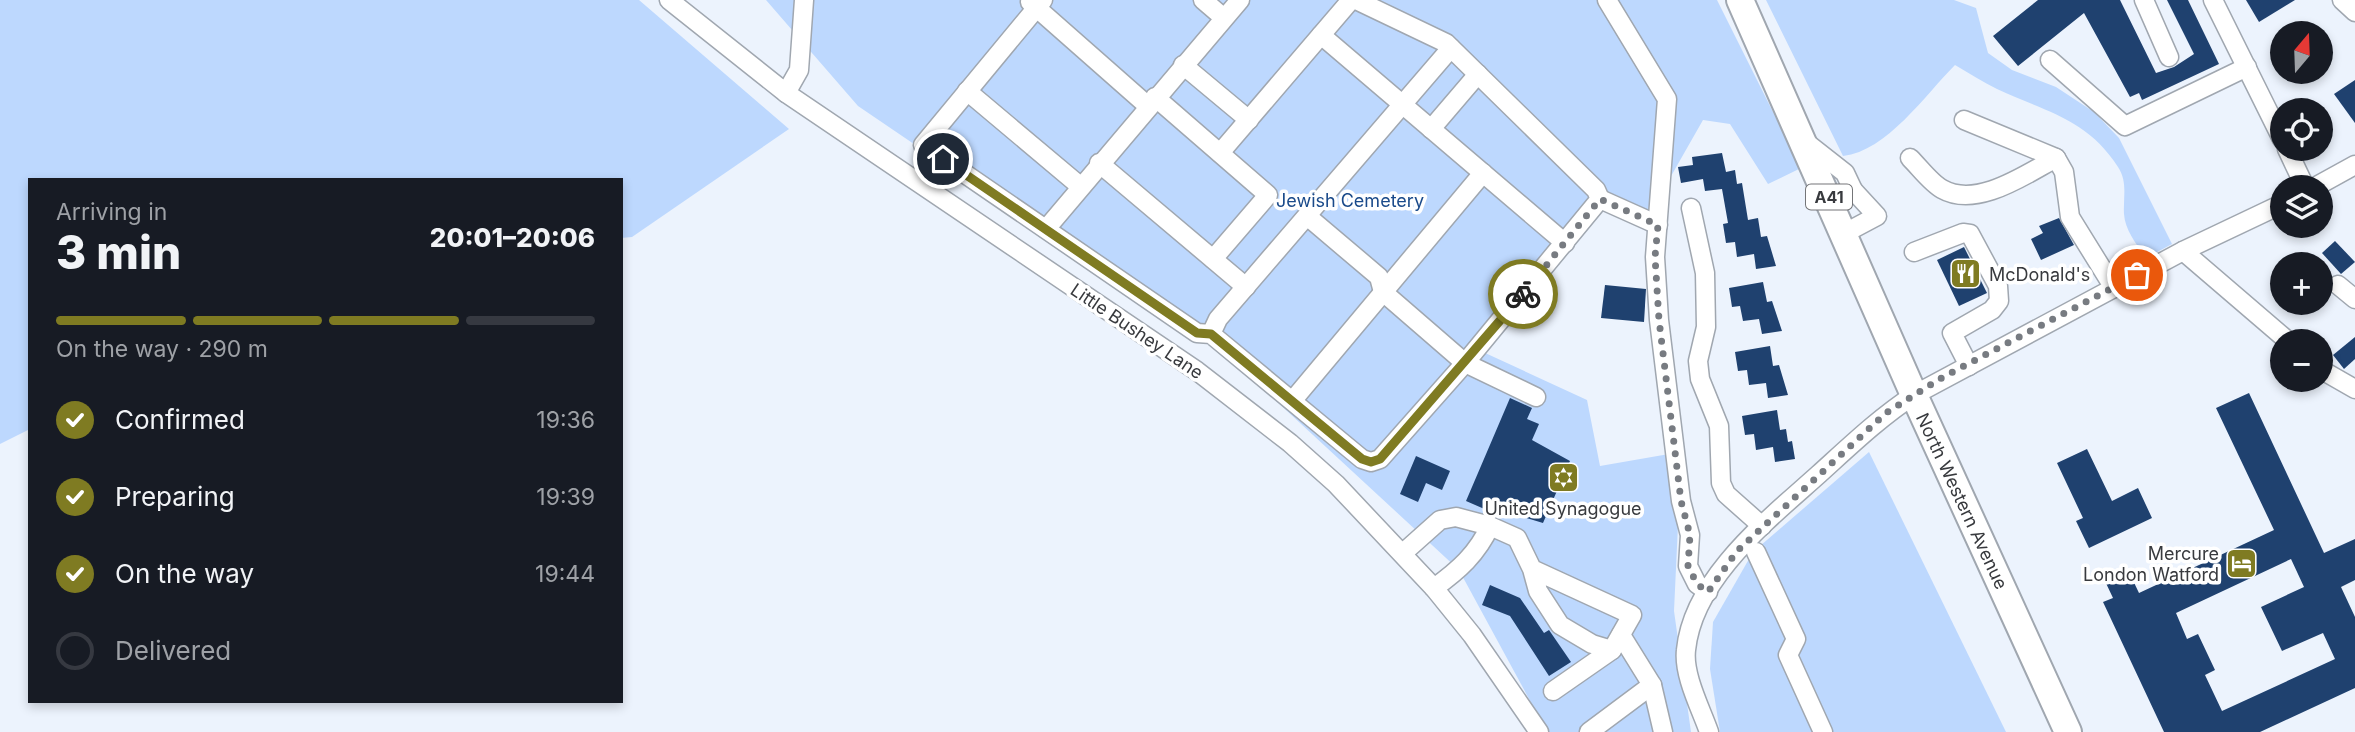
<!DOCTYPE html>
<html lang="en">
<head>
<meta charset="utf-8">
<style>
	body { margin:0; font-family:Inter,sans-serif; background:#242831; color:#f1f3f6; height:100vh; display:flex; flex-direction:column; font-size:26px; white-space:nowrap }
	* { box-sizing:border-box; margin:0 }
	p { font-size:23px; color:#9ea1a6 }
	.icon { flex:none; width:38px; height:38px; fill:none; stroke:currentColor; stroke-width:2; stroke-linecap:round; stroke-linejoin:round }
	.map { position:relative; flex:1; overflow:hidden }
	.panel { position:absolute; left:28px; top:178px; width:595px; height:525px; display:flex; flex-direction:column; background:#171b24; border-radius:0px; box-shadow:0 4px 10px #0003 }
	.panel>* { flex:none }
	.needle { width:46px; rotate:19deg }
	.buttons { position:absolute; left:2270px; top:21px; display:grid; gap:14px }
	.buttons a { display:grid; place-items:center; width:63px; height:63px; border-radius:50%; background:#171b24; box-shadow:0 4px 10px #0003; font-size:35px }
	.pin { position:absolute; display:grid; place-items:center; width:60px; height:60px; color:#fff; margin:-30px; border:4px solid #fff; border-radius:50%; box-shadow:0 2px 7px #0007 }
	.courier { position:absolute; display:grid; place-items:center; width:70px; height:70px; margin:-35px; border:5px solid #7f7b22; border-radius:50%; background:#fff; color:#222; box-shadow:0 2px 9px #0007 }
	.headline em { font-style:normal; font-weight:800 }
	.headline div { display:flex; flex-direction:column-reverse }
	.headline { display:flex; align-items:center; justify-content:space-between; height:119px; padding:0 28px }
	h1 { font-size:46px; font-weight:800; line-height:52px }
	.bar { display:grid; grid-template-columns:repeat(4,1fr); gap:10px 7px; align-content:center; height:84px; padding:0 28px }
	.bar i { height:9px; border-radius:5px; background:#363941 }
	.bar .selected { background:#7f7b22 }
	.bar p { grid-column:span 4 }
	ol { padding:0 28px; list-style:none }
	li { display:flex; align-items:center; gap:21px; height:77px }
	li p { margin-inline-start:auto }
	li .icon { padding:7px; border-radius:50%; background:#7f7b22; color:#fff; stroke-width:4 }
	li:last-child { color:#9ea1a6 }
	li i { width:38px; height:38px; border:4px solid #363941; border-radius:50% }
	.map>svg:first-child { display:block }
	.green { fill:#bdd8fe }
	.building { fill:#1f416f; fill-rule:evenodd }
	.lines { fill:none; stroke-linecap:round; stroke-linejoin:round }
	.minor-casing { stroke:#a0a7b0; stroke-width:21 }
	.highway-casing { stroke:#a0a7b0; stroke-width:30 }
	.minor { stroke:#fff; stroke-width:18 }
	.highway { stroke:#fff; stroke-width:26 }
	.done { stroke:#777b81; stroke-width:7; stroke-dasharray:0 12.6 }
	.route { stroke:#7f7b22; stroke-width:9 }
	.labels { text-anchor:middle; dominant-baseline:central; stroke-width:7; stroke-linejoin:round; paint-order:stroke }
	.shield { fill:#fff; stroke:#747578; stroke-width:2 }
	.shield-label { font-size:16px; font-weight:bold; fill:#383a3e }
	.park-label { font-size:18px; fill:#1a4a8a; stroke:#fff }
	.poi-label { font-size:18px; fill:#383a3e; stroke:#fff; text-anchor:start }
	.street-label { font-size:18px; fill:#383a3e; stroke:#fff }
</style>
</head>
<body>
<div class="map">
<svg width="2355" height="732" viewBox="0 0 2355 732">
	<rect width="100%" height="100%" fill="#ecf3fd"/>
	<!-- green -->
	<g class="green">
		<polygon points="0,0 639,0 789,129 632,237 621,238 621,180 30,180 30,429 0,444"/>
		<polygon points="766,0 1717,0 1801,168 1768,184 1730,124 1703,120 1650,213 1614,194 1483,352 1587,400 1600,466 1669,454 1678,525 1674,611 1691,732 1547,732 1459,570 1232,360 858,106"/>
		<path d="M1766,0H1954L1976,8L1988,53L2012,70L2056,87L2094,112L2119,138L2172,244L2146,258C2137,245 2125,230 2124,214C2123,198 2128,182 2118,167C2088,119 2044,111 1997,89C1983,82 1969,73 1955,65C1925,95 1887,151 1843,156Z"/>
		<polygon points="1869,452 2006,732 1720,732 1710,669 1713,622 1753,552"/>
	</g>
	<!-- building -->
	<g class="building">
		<polygon points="2038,0 2120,0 2156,73 2174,67 2194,54 2167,0 2188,0 2219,64 2142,100 2139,93 2130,97 2084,13 2018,66 1993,36"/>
		<polygon points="2246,0 2295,0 2259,22"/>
		<polygon points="2355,80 2355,123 2334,94"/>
		<polygon points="1722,153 1726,172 1735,170 1737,184 1742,183 1748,220 1758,218 1761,237 1767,236 1776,266 1756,269 1754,254 1737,257 1735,242 1726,243 1723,224 1728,223 1722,189 1705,191 1703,179 1681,183 1678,167 1693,165 1692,157"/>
		<polygon points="2059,218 2074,245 2041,260 2031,239 2043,233 2039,226"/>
		<polygon points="2335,241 2355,262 2341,274 2322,253"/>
		<polygon points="1964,247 1987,293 1959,306 1937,260"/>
		<polygon points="1763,282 1767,302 1772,301 1782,331 1762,334 1759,319 1743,321 1740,306 1732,307 1729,288"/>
		<polygon points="1605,285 1646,289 1644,322 1601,318"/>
		<polygon points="2355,337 2355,359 2344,369 2333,355"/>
		<polygon points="1770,346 1773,366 1779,365 1788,395 1768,398 1766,383 1749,385 1747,370 1738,371 1735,352"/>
		<path d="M2249,393L2324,553L2355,539V580L2341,587L2355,617V688L2260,732H2164L2103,602L2113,598L2104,579L2127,568L2139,593L2274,530L2216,408ZM2291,559L2304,587L2261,607L2282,651L2323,633L2335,659L2222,711L2205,675L2215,670L2198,634L2187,639L2176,613Z"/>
		<polygon points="1510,398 1532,408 1527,419 1539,424 1532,440 1570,461 1543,523 1490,507 1489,511 1466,501"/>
		<polygon points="1777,410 1780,430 1786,429 1788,442 1792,441 1795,459 1775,462 1773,447 1756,450 1754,434 1745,435 1742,416"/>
		<polygon points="2087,449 2112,501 2138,488 2152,518 2089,548 2076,521 2083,518 2057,463"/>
		<polygon points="1416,456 1450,471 1442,490 1426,483 1418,502 1400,494"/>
		<polygon points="1490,585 1520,598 1544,633 1549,630 1571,662 1549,676 1510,616 1482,605"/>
	</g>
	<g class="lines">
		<defs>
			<g id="minor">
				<polyline points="669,0 786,93 1197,371 1290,443 1336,484 1434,588 1472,635 1539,732"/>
				<polyline points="1043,0 923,145 1197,333 1211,334 1362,459 1371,462 1380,459 1465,363 1600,199 1596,190 1446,43 1356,0"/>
				<polyline points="1203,0 1224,18"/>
				<polyline points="1607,0 1667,99 1655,257 1659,320 1681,501 1690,535 1688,566 1697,584 1708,592"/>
				<polyline points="2144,0 2169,57"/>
				<polyline points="2213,0 2282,139"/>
				<polyline points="2342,0 2355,12"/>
				<polyline points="1030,2 1148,106"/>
				<polyline points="1321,35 1565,243"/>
				<polyline points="2050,60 2125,126 2247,67"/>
				<polyline points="1183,65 1249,120"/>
				<polyline points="967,91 1080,186"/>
				<polyline points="786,93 799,70 804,0"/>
				<polyline points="1155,97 1268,195 1213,259"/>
				<polyline points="1964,120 2056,158 2064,172 2070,217 2114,288"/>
				<polyline points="1431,129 1478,74"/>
				<polyline points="1803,140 1845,173 1853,190"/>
				<polyline points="2287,149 2305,187"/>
				<polyline points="1220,153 1351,0"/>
				<path d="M1910,158C1920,168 1931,183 1942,189C1977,209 2026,174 2056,158"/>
				<polyline points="1099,163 1246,287"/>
				<polyline points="2315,187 2355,165"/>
				<polyline points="1830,198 1853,190 1877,216 1845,233"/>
				<polyline points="1600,199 1658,225"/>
				<polyline points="1691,208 1705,273 1706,327 1698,361 1700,379 1719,426 1721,483 1726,494 1762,526"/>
				<polyline points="1307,216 1379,277 1383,292 1465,363 1536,397"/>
				<polyline points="1046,229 1240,0"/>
				<polyline points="2183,251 2288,341"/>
				<polyline points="1914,252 1963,233 1970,234 1998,286 1999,301 1992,310 1952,333 1969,366"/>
				<polyline points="2338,285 2355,299"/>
				<polyline points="1211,334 1218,319 1451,48"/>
				<polyline points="2320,369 2355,389"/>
				<polyline points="1293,400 1483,173"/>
				<polyline points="1756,552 1796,639 1788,655 1823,732"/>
				<polyline points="1403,553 1440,520 1456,517 1490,526 1517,538 1532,569 1538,591 1560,625 1592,644 1612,650 1632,615 1532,569"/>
				<path d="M1434,588C1459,570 1477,554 1490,526"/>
				<polyline points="1621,635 1652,685 1663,732"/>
				<polyline points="1553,691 1612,650"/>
				<polyline points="1589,732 1652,685"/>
				<path d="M1709,732C1701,709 1683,675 1686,650C1693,578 1769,519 1819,474C1850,446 1879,418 1914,395L2183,251L2282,204"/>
			</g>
			<polyline id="highway" points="1740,0 1914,395 2068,732"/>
		</defs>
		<!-- minor casing -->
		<use href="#minor" class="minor-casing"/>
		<!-- highway casing -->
		<use href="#highway" class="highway-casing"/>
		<!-- minor -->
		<use href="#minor" class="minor"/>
		<!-- highway -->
		<use href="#highway" class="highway"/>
	</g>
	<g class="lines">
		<!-- done -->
		<polyline class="done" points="1523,294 1600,199 1658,225 1655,257 1659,320 1681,501 1690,535 1688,566 1697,584 1708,592 1737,551 1886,413 1943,377 2137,275"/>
		<!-- route -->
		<polyline class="route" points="943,159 1197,333 1211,334 1362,459 1371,462 1380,459 1523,294"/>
	</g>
	<!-- icons -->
	<defs>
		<symbol id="restaurant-square" viewBox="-11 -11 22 22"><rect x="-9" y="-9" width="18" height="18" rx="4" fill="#7f7b22" stroke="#fff"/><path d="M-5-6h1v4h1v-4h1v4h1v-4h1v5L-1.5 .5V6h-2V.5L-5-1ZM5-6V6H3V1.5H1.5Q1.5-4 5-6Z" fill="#fff"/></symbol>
		<symbol id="synagogue-square" viewBox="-11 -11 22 22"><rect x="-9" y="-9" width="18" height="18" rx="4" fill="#7f7b22" stroke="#fff"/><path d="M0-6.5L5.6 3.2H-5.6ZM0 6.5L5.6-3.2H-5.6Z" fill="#fff"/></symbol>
		<symbol id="hotel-square" viewBox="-11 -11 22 22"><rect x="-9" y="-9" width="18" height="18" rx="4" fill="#7f7b22" stroke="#fff"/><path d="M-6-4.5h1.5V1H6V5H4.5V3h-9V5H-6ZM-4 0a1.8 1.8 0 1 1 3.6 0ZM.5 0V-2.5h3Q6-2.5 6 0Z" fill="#fff"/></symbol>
	</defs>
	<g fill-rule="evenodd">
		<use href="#restaurant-square" x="1948" y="256" width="35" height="35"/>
		<use href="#synagogue-square" x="1546" y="460" width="35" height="35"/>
		<use href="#hotel-square" x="2224" y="546" width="35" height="35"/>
	</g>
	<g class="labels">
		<!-- shield labels -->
		<rect class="shield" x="1806" y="184.5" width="46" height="25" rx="5"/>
		<g class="shield-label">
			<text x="1829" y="197">A41</text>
		</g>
		<!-- park labels -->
		<g class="park-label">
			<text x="1350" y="200">Jewish Cemetery</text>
		</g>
		<!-- poi labels -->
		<g class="poi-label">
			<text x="1989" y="274">McDonald's</text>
			<text x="1563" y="508" text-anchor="middle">United Synagogue</text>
			<text x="2219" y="553" text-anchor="end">Mercure<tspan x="2219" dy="21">London Watford</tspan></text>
		</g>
		<!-- street labels -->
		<g class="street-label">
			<text transform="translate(1137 331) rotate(34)">Little Bushey Lane</text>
			<text transform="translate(1962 501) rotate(65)">North Western Avenue</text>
		</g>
	</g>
</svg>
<div class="buttons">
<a><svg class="needle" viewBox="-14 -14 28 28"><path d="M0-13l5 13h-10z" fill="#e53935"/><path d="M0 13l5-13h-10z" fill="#9ea1a6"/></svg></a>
<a><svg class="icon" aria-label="locate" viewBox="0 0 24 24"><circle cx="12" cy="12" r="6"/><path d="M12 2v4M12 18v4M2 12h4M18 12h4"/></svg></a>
<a><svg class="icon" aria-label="layers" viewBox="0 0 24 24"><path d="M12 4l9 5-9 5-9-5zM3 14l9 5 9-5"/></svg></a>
<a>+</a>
<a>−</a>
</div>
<div class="pin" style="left:2137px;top:275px;background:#ea580c"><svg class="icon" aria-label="bag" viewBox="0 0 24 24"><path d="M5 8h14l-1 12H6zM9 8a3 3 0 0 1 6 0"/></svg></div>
<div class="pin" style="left:943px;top:159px;background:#1f2937"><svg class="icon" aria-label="home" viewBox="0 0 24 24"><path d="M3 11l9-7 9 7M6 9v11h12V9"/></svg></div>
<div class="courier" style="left:1523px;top:294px"><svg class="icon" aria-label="bike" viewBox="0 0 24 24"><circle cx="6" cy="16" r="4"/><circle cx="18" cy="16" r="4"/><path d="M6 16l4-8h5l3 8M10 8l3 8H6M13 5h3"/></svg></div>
<section class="panel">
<div class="headline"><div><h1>3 min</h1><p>Arriving in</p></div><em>20:01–20:06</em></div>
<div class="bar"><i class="selected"></i><i class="selected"></i><i class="selected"></i><i></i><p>On the way · 290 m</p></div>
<ol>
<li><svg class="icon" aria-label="check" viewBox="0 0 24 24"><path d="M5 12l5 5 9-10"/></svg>Confirmed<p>19:36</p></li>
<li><svg class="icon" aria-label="check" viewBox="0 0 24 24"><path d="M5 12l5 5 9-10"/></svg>Preparing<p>19:39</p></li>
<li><svg class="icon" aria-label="check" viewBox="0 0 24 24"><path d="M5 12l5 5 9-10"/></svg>On the way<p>19:44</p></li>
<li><i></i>Delivered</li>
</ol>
</section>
</div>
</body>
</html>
